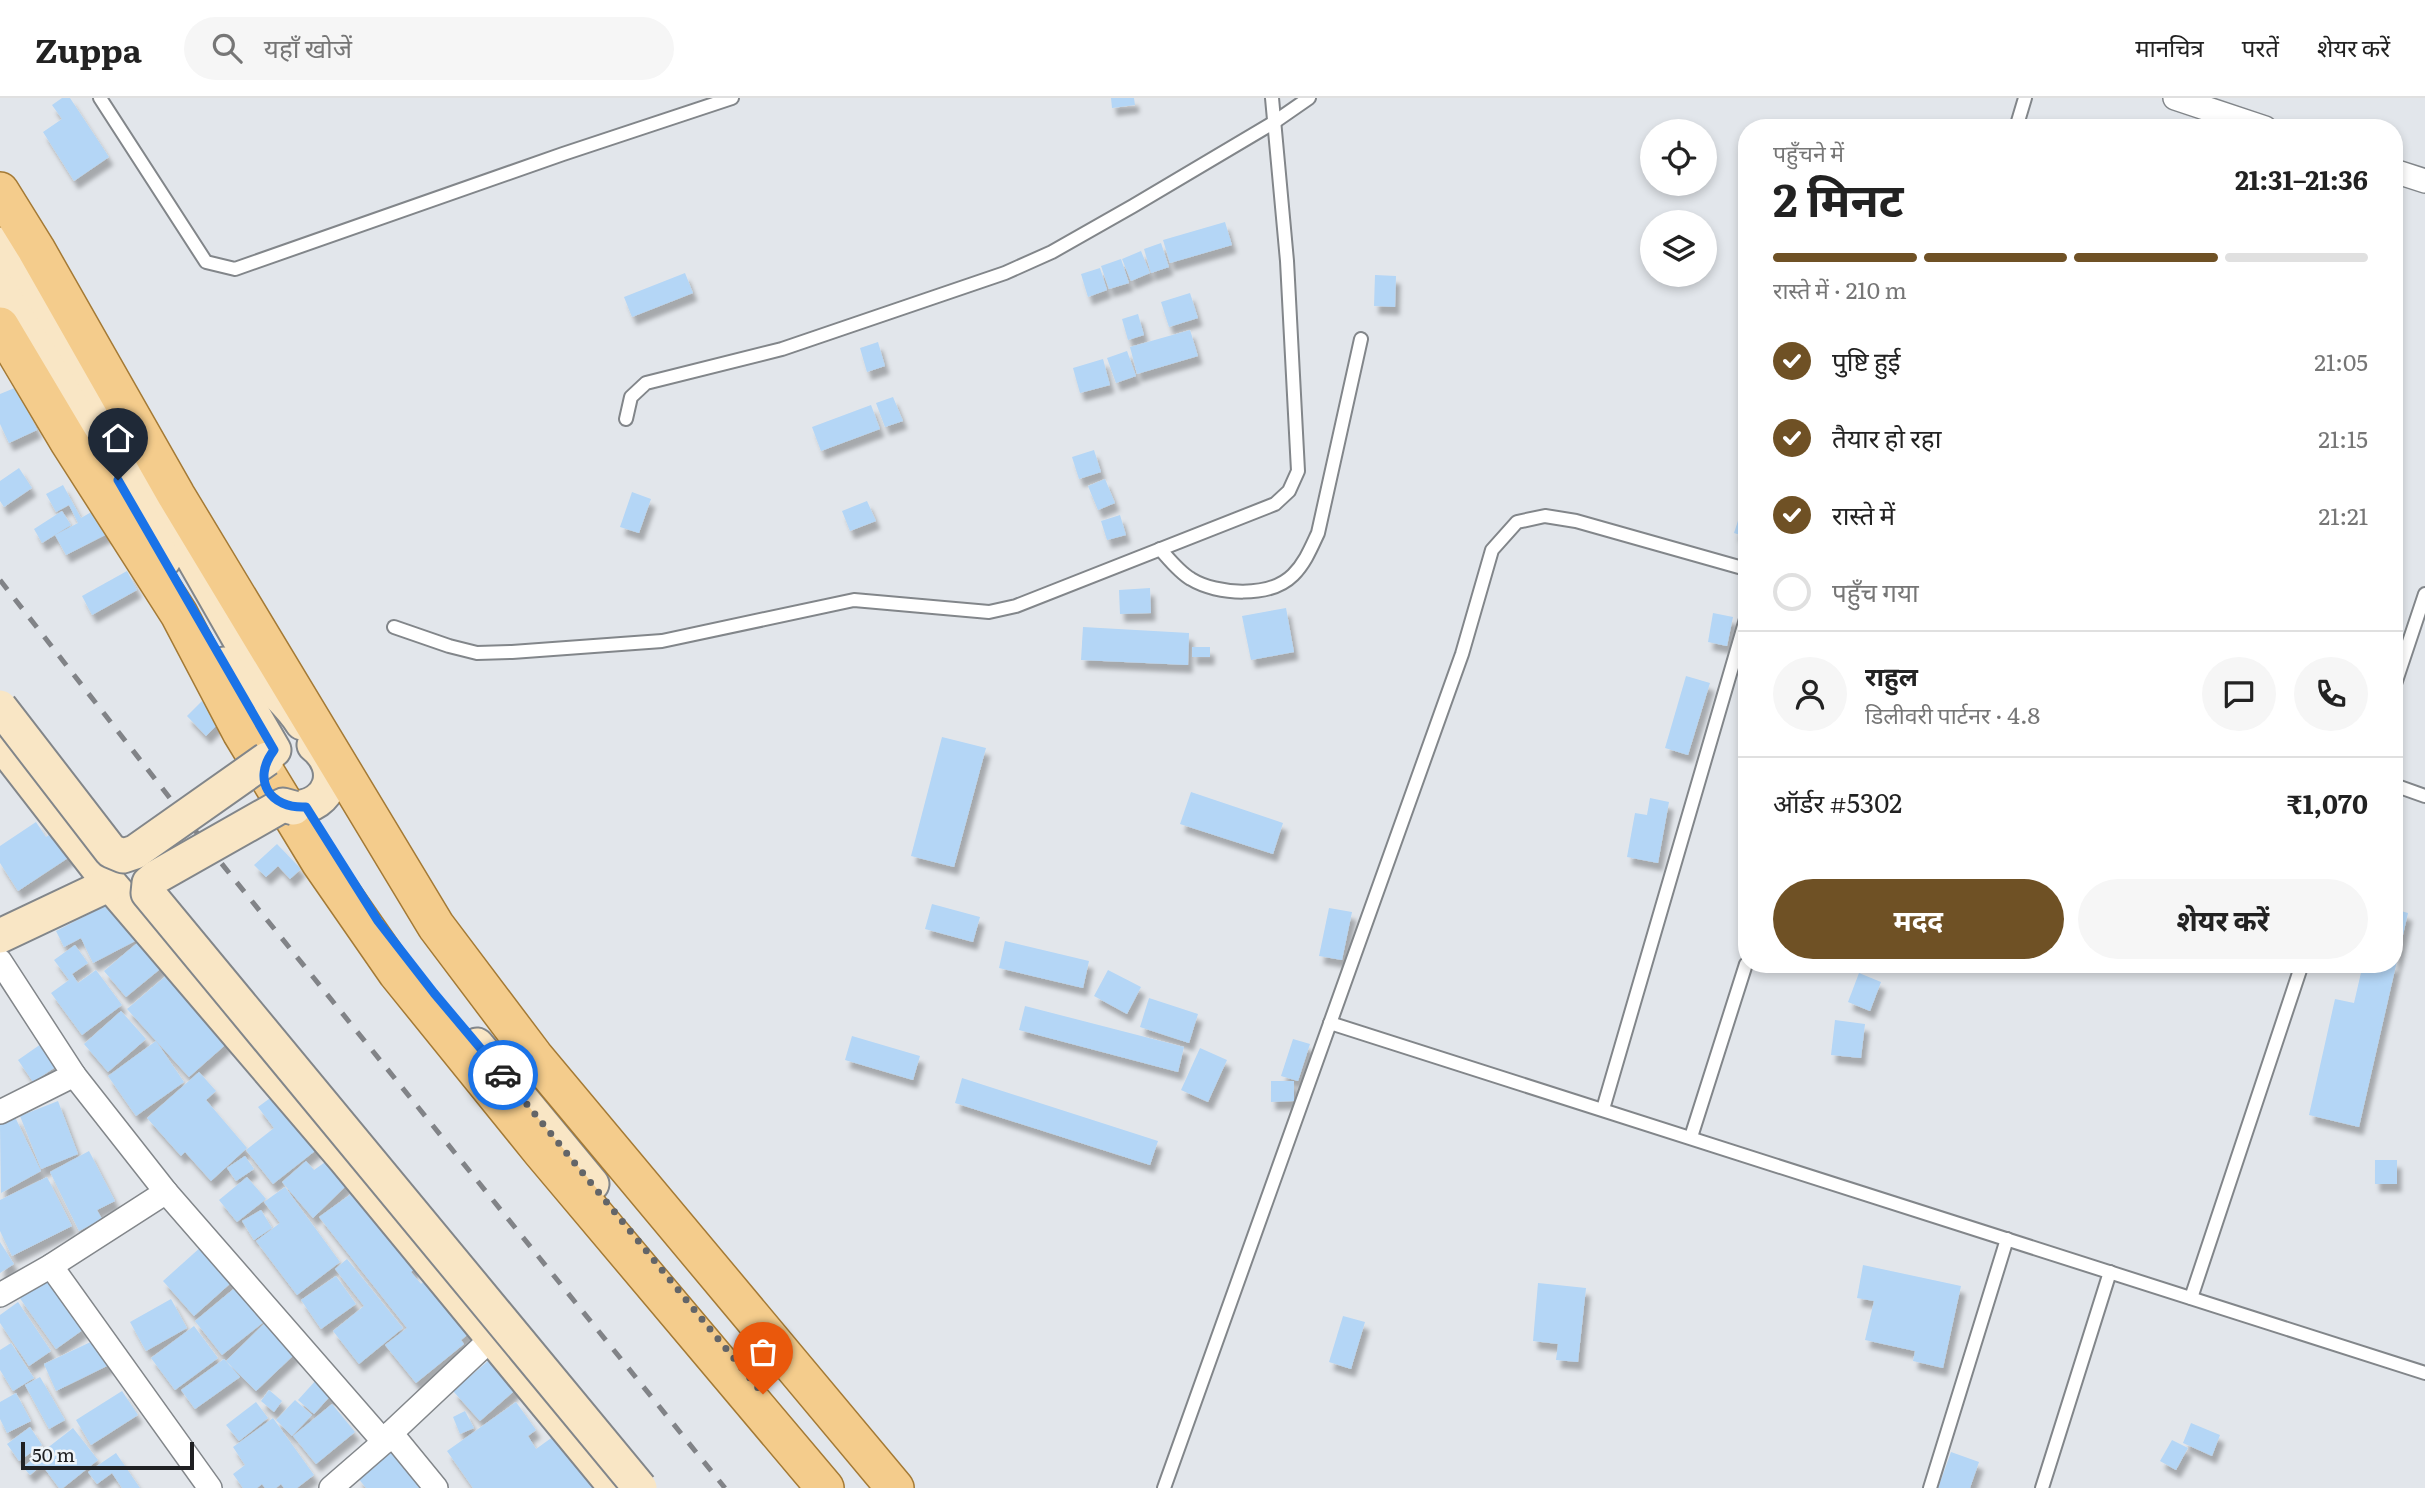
<!DOCTYPE html>
<html lang="hi">
<head>
<meta charset="utf-8">
<style>
	body { margin:0; font-family:Literata,"Noto Sans Devanagari",serif; background:#f6f6f6; color:#222; height:100vh; display:flex; flex-direction:column; font-size:26px; white-space:nowrap }
	* { box-sizing:border-box; margin:0 }
	p { font-size:23px; color:#767676 }
	.icon { flex:none; width:38px; height:38px; fill:none; stroke:currentColor; stroke-width:2; stroke-linecap:round; stroke-linejoin:round }
	.map { position:relative; flex:1; overflow:hidden }
	.side { position:absolute; left:1738px; top:21px; width:665px; height:854px; display:flex; flex-direction:column; background:#fff; border-radius:28px; box-shadow:0 4px 10px #0003 }
	.side>* { flex:none }
	.buttons { position:absolute; left:1640px; top:21px; display:grid; gap:14px }
	.buttons a { display:grid; place-items:center; width:77px; height:77px; border-radius:50%; background:#fff; box-shadow:0 4px 10px #0003; font-size:35px }
	.scale { position:absolute; left:21px; bottom:18px; width:173px; box-sizing:border-box; padding-left:7px; border:4px solid #1f2022; border-top:0; font-size:19px; line-height:24px; white-space:nowrap; color:#1f2022; -webkit-text-stroke:5px #eff4f8; paint-order:stroke }
	.pin { position:absolute; display:grid; place-items:center; width:60px; height:60px; color:#fff; margin:-72px -30px; border-radius:50% 50% 50% 0; rotate:-45deg; box-shadow:0 0 7px #0007 }
	.pin .icon { rotate:45deg }
	.courier { position:absolute; display:grid; place-items:center; width:70px; height:70px; margin:-35px; border:5px solid #1a73e8; border-radius:50%; background:#fff; color:#222; box-shadow:0 2px 9px #0007 }
	.summary em { font-style:normal; font-weight:700 }
	.summary div { display:flex; flex-direction:column-reverse }
	.summary { display:flex; align-items:center; justify-content:space-between; height:119px; padding:0 35px }
	h1 { font-size:46px; font-weight:700; line-height:52px }
	.bar { display:grid; grid-template-columns:repeat(4,1fr); gap:10px 7px; align-content:center; height:84px; padding:0 35px }
	.bar i { height:9px; border-radius:5px; background:#e0e0e0 }
	.bar .current { background:#6f5125 }
	.bar p { grid-column:span 4 }
	.line { display:flex; align-items:center; gap:18px; padding:0 35px; border-top:2px solid #e0e0e0 }
	.line div { flex:1 }
	.round { display:grid; place-items:center; flex:none; width:74px; height:74px; border-radius:37px; background:#f6f6f6 }
	ol { padding:0 35px; list-style:none }
	li { display:flex; align-items:center; gap:21px; height:77px }
	li p { margin-inline-start:auto }
	li .icon { padding:7px; border-radius:50%; background:#6f5125; color:#fff; stroke-width:4 }
	li:last-child { color:#767676 }
	li i { width:38px; height:38px; border:4px solid #e0e0e0; border-radius:50% }
	.cta { display:flex; gap:14px; margin-top:auto; padding:14px 35px }
	.cta a { flex:1; height:80px; border-radius:42px; background:#6f5125; color:#fff; font-size:28px; font-weight:700; line-height:80px; text-align:center }
	.cta a+a { background:#f6f6f6; color:#222 }
	header { display:flex; align-items:center; gap:42px; box-sizing:border-box; height:98px; padding:0 35px; background:#fff; border-bottom:2px solid #e0e0e0 }
	header strong { font-size:33px }
	nav { display:flex; gap:38px; margin-inline-start:auto; font-size:24px }
	.search { width:490px; height:63px; background:#f6f6f6; display:flex; align-items:center; gap:18px; box-sizing:border-box; padding:0 24px; border-radius:38px; color:#767676; font-size:26px }
	.map>svg:first-child { display:block }
	.building { fill:#b4d6f6; filter:url(#shadow) }
	.lines { fill:none; stroke-linecap:round; stroke-linejoin:round }
	.lane-casing { stroke:#82868a; stroke-width:16 }
	.street-casing { stroke:#82868a; stroke-width:26 }
	.secondary-casing { stroke:#82868a; stroke-width:37 }
	.primary-casing { stroke:#a47a35; stroke-width:40 }
	.lane { stroke:#fff; stroke-width:12 }
	.street { stroke:#fff; stroke-width:23 }
	.secondary { stroke:#f9e6c5; stroke-width:33 }
	.primary { stroke:#f4cc8c; stroke-width:37 }
	.rail { stroke:#818387; stroke-width:5; stroke-dasharray:12 12; stroke-linecap:butt }
	.secondary-bridge-casing { stroke:#82868a; stroke-width:37; stroke-linecap:butt }
	.secondary-bridge { stroke:#f9e6c5; stroke-width:33 }
	.done { stroke:#636568; stroke-width:7; stroke-dasharray:0 12.6 }
	.route { stroke:#1a73e8; stroke-width:9 }
</style>
</head>
<body>
<header>
<strong>Zuppa</strong>
<div class="search"><svg class="icon" aria-label="search" viewBox="0 0 24 24"><circle cx="10" cy="10" r="6"/><path d="M15 15l6 6"/></svg>यहाँ खोजें</div>
<nav><a>मानचित्र</a><a>परतें</a><a>शेयर करें</a></nav>
</header>
<div class="map">
<svg width="2425" height="1390" viewBox="0 0 2425 1390">
	<defs>
		<filter id="shadow"><feDropShadow dx="4.5" dy="8" stdDeviation="2" flood-color="#0004"/></filter>
	</defs>
	<rect width="100%" height="100%" fill="#e2e6eb"/>
	<!-- building -->
	<g class="building">
		<polygon points="62,0 70,0 109,59 74,83 43,34 62,21 52,7"/>
		<polygon points="1111,0 1134,0 1135,7 1112,10"/>
		<polygon points="1225,124 1232,147 1170,165 1163,142"/>
		<polygon points="1161,145 1169,169 1151,175 1144,151"/>
		<polygon points="1141,153 1150,175 1131,183 1122,161"/>
		<polygon points="1121,161 1129,185 1109,191 1101,168"/>
		<polygon points="1100,170 1107,192 1088,199 1081,176"/>
		<polygon points="685,175 693,195 632,219 624,199"/>
		<polygon points="1375,177 1396,178 1395,209 1374,208"/>
		<polygon points="1190,195 1198,220 1169,229 1161,204"/>
		<polygon points="1138,216 1144,237 1128,242 1122,221"/>
		<polygon points="1190,232 1198,258 1137,276 1130,249"/>
		<polygon points="878,244 885,268 867,274 860,250"/>
		<polygon points="1127,253 1136,278 1116,285 1107,260"/>
		<polygon points="1103,261 1110,287 1080,295 1073,270"/>
		<polygon points="17,289 37,332 9,345 0,326 0,296"/>
		<polygon points="893,299 903,323 885,329 876,305"/>
		<polygon points="871,307 880,331 821,353 812,329"/>
		<polygon points="1094,352 1101,374 1079,381 1072,359"/>
		<polygon points="19,370 32,390 4,409 0,403 0,383"/>
		<polygon points="1105,381 1115,405 1098,412 1088,388"/>
		<polygon points="63,387 81,420 100,409 113,433 66,457 55,437 78,425 69,407 56,414 46,396"/>
		<polygon points="632,394 651,401 639,435 620,429"/>
		<polygon points="1746,398 1746,439 1734,435"/>
		<polygon points="867,403 876,423 850,433 842,413"/>
		<polygon points="62,413 71,427 42,445 34,431"/>
		<polygon points="1120,417 1126,437 1107,442 1101,423"/>
		<polygon points="127,473 137,492 92,517 82,498"/>
		<polygon points="1150,490 1151,515 1120,516 1119,492"/>
		<polygon points="1286,510 1294,554 1251,562 1242,518"/>
		<polygon points="1713,515 1733,519 1727,548 1708,544"/>
		<polygon points="1083,529 1189,535 1188,567 1081,562"/>
		<rect x="1192" y="549" width="18" height="10"/>
		<polygon points="1686,578 1710,585 1688,657 1665,650"/>
		<polygon points="202,603 221,623 206,638 187,618"/>
		<polygon points="942,639 986,650 954,769 911,758"/>
		<polygon points="1191,694 1283,725 1273,756 1180,726"/>
		<polygon points="1650,700 1669,704 1658,765 1627,759 1635,715 1647,717"/>
		<polygon points="36,724 46,739 58,731 74,756 18,793 0,765 0,748"/>
		<polygon points="277,746 301,771 290,781 278,768 266,779 254,767"/>
		<polygon points="118,801 139,841 93,865 81,840 64,849 56,833"/>
		<polygon points="932,806 980,819 973,844 925,831"/>
		<polygon points="1329,810 1352,814 1342,862 1319,858"/>
		<polygon points="2394,811 2408,815 2359,1029 2309,1017 2335,901 2354,905 2363,866 2394,866"/>
		<polygon points="143,840 165,867 126,899 104,873"/>
		<polygon points="1005,843 1089,863 1083,890 999,870"/>
		<polygon points="75,847 88,865 72,876 78,885 96,872 122,907 82,937 51,895 69,882 54,862"/>
		<polygon points="174,871 232,941 189,979 127,911"/>
		<polygon points="1108,872 1141,889 1127,916 1094,898"/>
		<polygon points="1859,875 1881,884 1870,913 1848,904"/>
		<polygon points="1149,900 1198,916 1189,945 1140,929"/>
		<polygon points="1025,908 1184,949 1178,974 1019,932"/>
		<polygon points="121,913 146,941 108,974 84,946"/>
		<polygon points="1835,922 1865,926 1861,960 1831,957"/>
		<polygon points="852,938 920,958 913,982 845,962"/>
		<polygon points="1293,941 1310,946 1298,983 1281,978"/>
		<polygon points="156,943 184,984 136,1018 108,978"/>
		<polygon points="41,946 57,968 33,984 18,962"/>
		<polygon points="1200,950 1227,962 1208,1004 1181,992"/>
		<polygon points="199,974 216,993 206,1002 247,1050 211,1083 185,1054 181,1058 147,1020"/>
		<polygon points="962,980 1158,1043 1150,1067 955,1005"/>
		<polygon points="1271,983 1294,983 1294,1003 1271,1004"/>
		<polygon points="277,995 320,1049 273,1086 246,1052 274,1030 258,1009"/>
		<polygon points="58,1003 78,1056 41,1071 20,1018"/>
		<polygon points="15,1019 41,1073 1,1095 0,1027"/>
		<polygon points="89,1053 115,1103 97,1112 102,1121 79,1133 50,1074"/>
		<polygon points="245,1058 254,1071 236,1083 227,1070"/>
		<polygon points="328,1062 351,1083 313,1120 282,1084 306,1063 314,1072"/>
		<rect x="2375" y="1062" width="22" height="24"/>
		<polygon points="47,1079 72,1128 12,1158 0,1133 0,1102"/>
		<polygon points="247,1079 266,1101 237,1124 219,1102"/>
		<polygon points="285,1089 340,1164 297,1197 256,1143 280,1125 264,1104"/>
		<polygon points="358,1091 420,1165 411,1174 421,1186 429,1179 476,1230 461,1242 464,1246 416,1285 385,1247 407,1230 319,1119"/>
		<polygon points="261,1112 272,1130 254,1142 242,1123"/>
		<polygon points="0,1144 14,1166 0,1175"/>
		<polygon points="202,1148 233,1183 194,1218 163,1183"/>
		<polygon points="347,1161 403,1230 359,1266 333,1233 364,1208 335,1171"/>
		<polygon points="1863,1167 1961,1188 1943,1270 1913,1263 1915,1253 1865,1242 1874,1203 1857,1200"/>
		<polygon points="336,1178 356,1206 321,1231 301,1202"/>
		<polygon points="46,1179 84,1231 56,1251 19,1199"/>
		<polygon points="242,1184 270,1219 222,1257 195,1223"/>
		<polygon points="1538,1185 1586,1190 1578,1264 1556,1262 1558,1246 1533,1243"/>
		<polygon points="171,1201 187,1230 146,1253 130,1224"/>
		<polygon points="18,1204 51,1253 29,1268 0,1225 0,1217"/>
		<polygon points="1343,1218 1365,1224 1351,1271 1329,1264"/>
		<polygon points="269,1221 299,1252 256,1293 226,1263"/>
		<polygon points="194,1228 218,1260 175,1292 151,1260"/>
		<polygon points="99,1240 111,1266 56,1293 44,1266"/>
		<polygon points="11,1245 34,1280 13,1293 0,1272 0,1252"/>
		<polygon points="495,1257 521,1287 480,1323 453,1293"/>
		<polygon points="224,1261 240,1279 195,1311 181,1292"/>
		<polygon points="40,1279 65,1322 49,1331 25,1287"/>
		<polygon points="317,1281 333,1295 314,1316 298,1302"/>
		<polygon points="269,1292 282,1303 274,1314 261,1303"/>
		<polygon points="122,1293 138,1317 91,1347 76,1322"/>
		<polygon points="16,1295 31,1323 7,1335 0,1321 0,1304"/>
		<polygon points="295,1302 312,1317 292,1338 276,1322"/>
		<polygon points="256,1304 268,1320 239,1343 226,1327"/>
		<polygon points="516,1304 536,1332 528,1338 536,1351 554,1338 569,1360 574,1357 597,1390 473,1390 447,1353"/>
		<polygon points="332,1306 355,1334 316,1366 293,1338"/>
		<polygon points="465,1313 474,1330 460,1336 453,1319"/>
		<polygon points="273,1320 314,1377 297,1390 284,1390 281,1386 276,1390 265,1390 262,1386 257,1390 243,1390 233,1376 245,1367 233,1349"/>
		<polygon points="2191,1325 2220,1337 2212,1358 2183,1345"/>
		<polygon points="30,1329 42,1347 19,1363 7,1346"/>
		<polygon points="73,1330 98,1362 63,1390 59,1390 42,1367 30,1377 23,1369"/>
		<polygon points="2172,1342 2188,1350 2176,1372 2160,1363"/>
		<polygon points="394,1351 425,1390 366,1390 358,1380"/>
		<polygon points="1951,1354 1979,1364 1970,1390 1938,1390"/>
		<polygon points="116,1355 140,1390 122,1390 112,1375 97,1386 88,1374"/>
	</g>
	<g class="lines">
		<defs>
			<g id="lane">
				<polyline points="100,0 206,164 235,171 563,56 732,0"/>
				<polyline points="2016,30 2025,0"/>
				<polyline points="626,321 631,299 646,285 782,251 1005,175 1052,154 1133,108 1273,25 1309,0"/>
				<path d="M1160,451C1169,461 1179,474 1191,481C1217,497 1270,500 1293,477C1305,465 1311,450 1318,435L1361,241"/>
				<polyline points="394,529 449,548 477,555 512,554 662,543 854,502 989,514 1016,508 1275,406 1289,393 1298,373 1287,163 1272,0"/>
				<polyline points="2394,589 2425,496"/>
				<polyline points="2394,687 2425,698"/>
				<polyline points="1330,925 2425,1275"/>
				<polyline points="1603,1011 1746,521"/>
				<polyline points="1691,1039 1746,866"/>
				<polyline points="2191,1200 2302,866"/>
				<polyline points="1164,1390 1462,556 1492,452 1517,424 1545,418 1576,423 1746,471"/>
				<polyline points="1930,1390 2007,1141"/>
				<polyline points="2042,1390 2110,1174"/>
			</g>
			<g id="street">
				<polyline points="2175,0 2265,30"/>
				<polyline points="2394,73 2425,83"/>
				<polyline points="0,863 74,977 0,1014"/>
				<polyline points="166,1094 384,1344"/>
				<polyline points="51,1168 210,1390"/>
				<polyline points="0,1197 51,1168 166,1094 74,977"/>
				<polyline points="391,1335 436,1390"/>
				<polyline points="331,1390 384,1344 391,1335 492,1240"/>
			</g>
			<g id="secondary">
				<path d="M0,146L181,439L257,572C270,591 290,605 302,625"/>
				<polyline points="0,192 118,382 164,462"/>
				<polyline points="224,566 274,652"/>
				<polyline points="0,644 110,786 345,1061 616,1390"/>
				<path d="M294,710C332,708 343,670 314,647"/>
				<polyline points="0,838 110,786"/>
				<polyline points="477,947 592,1086"/>
			</g>
			<g id="primary">
				<polyline points="0,93 36,151 176,397 436,828 534,958 895,1390"/>
				<polyline points="0,228 69,344 179,516 241,634 320,764 397,875 541,1053 825,1390"/>
			</g>
		</defs>
		<!-- lane casing -->
		<use href="#lane" class="lane-casing"/>
		<!-- street casing -->
		<use href="#street" class="street-casing"/>
		<!-- secondary casing -->
		<use href="#secondary" class="secondary-casing"/>
		<!-- primary casing -->
		<use href="#primary" class="primary-casing"/>
		<!-- lane -->
		<use href="#lane" class="lane"/>
		<!-- street -->
		<use href="#street" class="street"/>
		<!-- secondary -->
		<use href="#secondary" class="secondary"/>
		<!-- primary -->
		<use href="#primary" class="primary"/>
		<!-- rail -->
		<polyline class="rail" points="0,482 201,740 725,1390"/>
		<defs>
			<g id="secondary-bridge">
				<polyline points="0,609 111,753 123,758 135,754 267,661"/>
				<polyline points="294,710 283,707 156,779 149,785 148,795 640,1390"/>
			</g>
		</defs>
		<!-- secondary-bridge casing -->
		<use href="#secondary-bridge" class="secondary-bridge-casing"/>
		<!-- secondary-bridge -->
		<use href="#secondary-bridge" class="secondary-bridge"/>
	</g>
	<g class="lines">
		<!-- done -->
		<polyline class="done" points="503,977 763,1296"/>
		<!-- route -->
		<path class="route" d="M118,382L274,652C251,682 270,711 306,709L378,823L434,895L503,977"/>
	</g>
</svg>
<div class="buttons">
<a><svg class="icon" aria-label="locate" viewBox="0 0 24 24"><circle cx="12" cy="12" r="6"/><path d="M12 2v4M12 18v4M2 12h4M18 12h4"/></svg></a>
<a><svg class="icon" aria-label="layers" viewBox="0 0 24 24"><path d="M12 4l9 5-9 5-9-5zM3 14l9 5 9-5"/></svg></a>
</div>
<div class="scale">50 m</div>
<div class="pin" style="left:763px;top:1296px;background:#ea580c"><svg class="icon" aria-label="bag" viewBox="0 0 24 24"><path d="M5 8h14l-1 12H6zM9 8a3 3 0 0 1 6 0"/></svg></div>
<div class="pin" style="left:118px;top:382px;background:#1f2937"><svg class="icon" aria-label="home" viewBox="0 0 24 24"><path d="M3 11l9-7 9 7M6 9v11h12V9"/></svg></div>
<div class="courier" style="left:503px;top:977px"><svg class="icon" aria-label="car" viewBox="0 0 24 24"><path d="M5 17H2v-5l4-1 3-4h7l3 4 3 1v5h-3M9 17h6M6 11h13"/><circle cx="7" cy="17" r="2"/><circle cx="17" cy="17" r="2"/></svg></div>
<section class="side">
<div class="summary"><div><h1>2 मिनट</h1><p>पहुँचने में</p></div><em>21:31–21:36</em></div>
<div class="bar"><i class="current"></i><i class="current"></i><i class="current"></i><i></i><p>रास्ते में · 210 m</p></div>
<ol>
<li><svg class="icon" aria-label="check" viewBox="0 0 24 24"><path d="M5 12l5 5 9-10"/></svg>पुष्टि हुई<p>21:05</p></li>
<li><svg class="icon" aria-label="check" viewBox="0 0 24 24"><path d="M5 12l5 5 9-10"/></svg>तैयार हो रहा<p>21:15</p></li>
<li><svg class="icon" aria-label="check" viewBox="0 0 24 24"><path d="M5 12l5 5 9-10"/></svg>रास्ते में<p>21:21</p></li>
<li><i></i>पहुँच गया</li>
</ol>
<div class="line" style="height:126px"><a class="round"><svg class="icon" aria-label="person" viewBox="0 0 24 24"><circle cx="12" cy="8" r="4"/><path d="M4 21q1-7 8-7t8 7"/></svg></a><div><b>राहुल</b><p>डिलीवरी पार्टनर · 4.8</p></div><a class="round"><svg class="icon" aria-label="chat" viewBox="0 0 24 24"><path d="M4 5h16v11H9l-5 4z"/></svg></a><a class="round"><svg class="icon" aria-label="phone" viewBox="0 0 24 24"><path d="M5 4h4l2 5-3 2q2 4 5 5l2-3 5 2v4C11 20 4 13 5 4z"/></svg></a></div>
<div class="line" style="height:91px"><div>ऑर्डर #5302</div><b>₹1,070</b></div>
<div class="cta"><a>मदद</a><a>शेयर करें</a></div>
</section>
</div>
</body>
</html>
